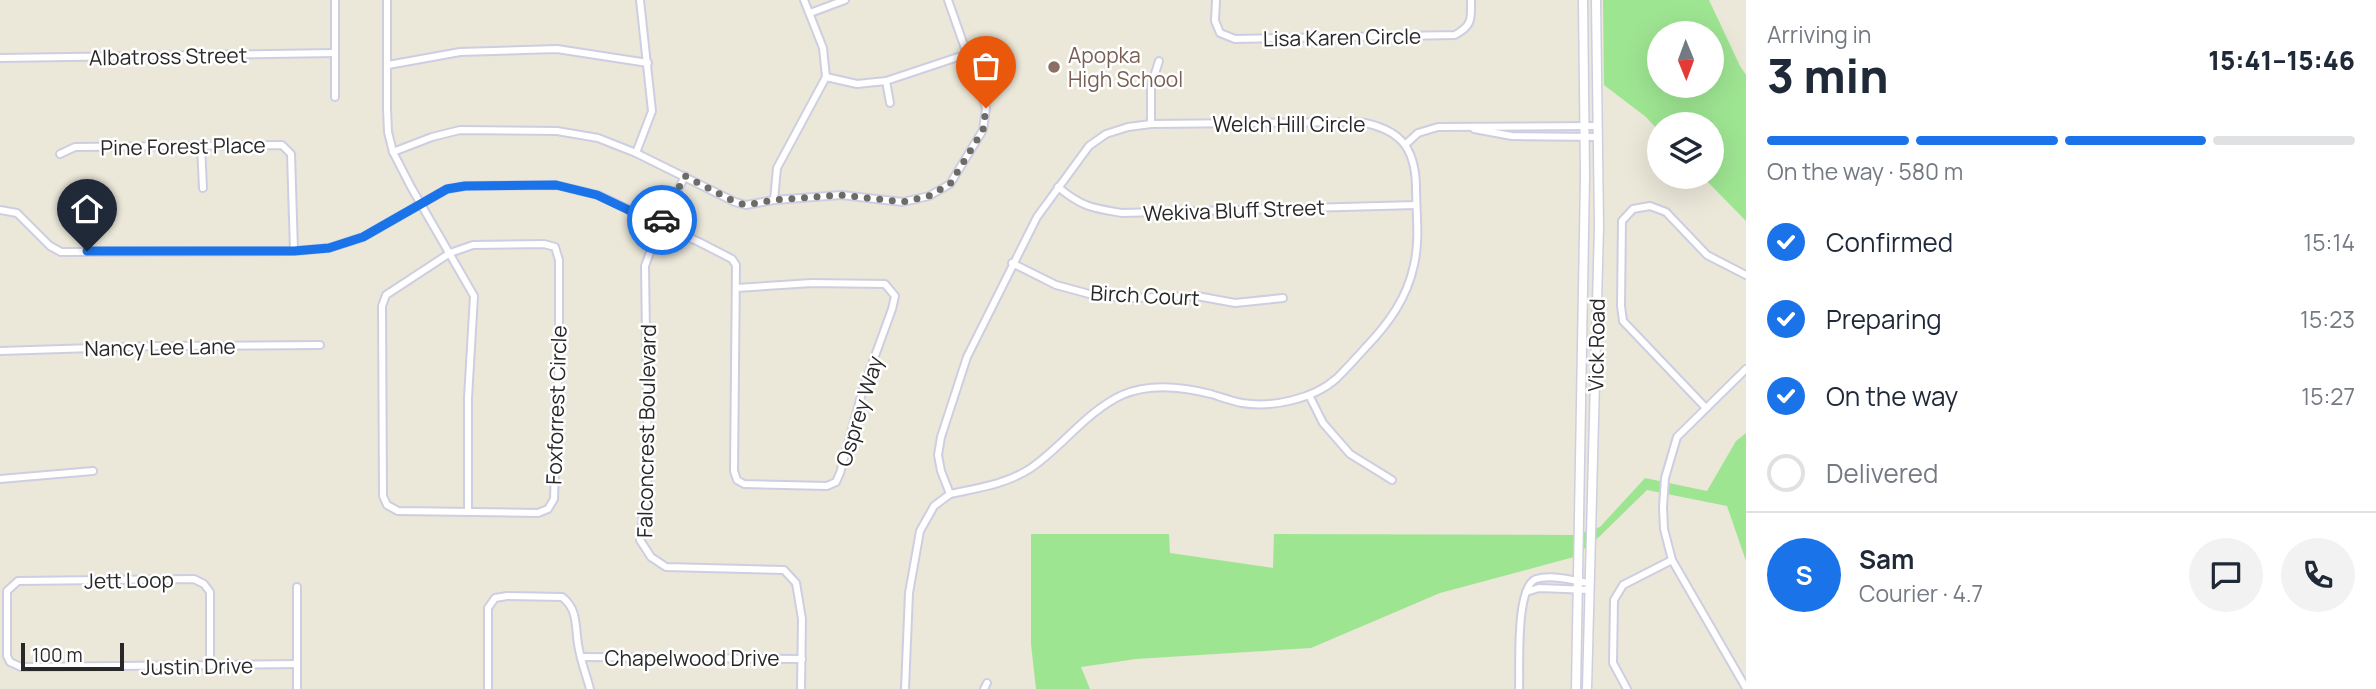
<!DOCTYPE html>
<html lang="en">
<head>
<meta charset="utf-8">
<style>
	body { margin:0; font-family:Manrope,sans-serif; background:#f2f2f3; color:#1f2937; height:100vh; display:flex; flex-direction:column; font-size:26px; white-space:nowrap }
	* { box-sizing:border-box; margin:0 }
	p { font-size:23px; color:#747a83 }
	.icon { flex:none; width:38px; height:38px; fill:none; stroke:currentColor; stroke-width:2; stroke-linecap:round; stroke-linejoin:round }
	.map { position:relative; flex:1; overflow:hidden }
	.side { display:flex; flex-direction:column; background:#fff; width:630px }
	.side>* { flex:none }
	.needle { width:46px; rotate:179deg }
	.controls { position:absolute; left:1647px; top:21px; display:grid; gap:14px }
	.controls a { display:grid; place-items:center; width:77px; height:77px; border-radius:50%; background:#fff; box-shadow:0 7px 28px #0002; font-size:35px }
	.scale { position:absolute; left:21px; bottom:18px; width:103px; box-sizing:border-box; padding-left:7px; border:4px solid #282828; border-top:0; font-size:19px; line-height:24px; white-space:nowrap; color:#282828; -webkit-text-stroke:5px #fff; paint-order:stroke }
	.pin { position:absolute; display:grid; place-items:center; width:60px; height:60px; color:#fff; margin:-72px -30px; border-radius:50% 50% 50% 0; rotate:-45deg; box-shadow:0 0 7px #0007 }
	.pin .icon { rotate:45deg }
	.courier { position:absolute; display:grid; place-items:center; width:70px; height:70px; margin:-35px; border:5px solid #1a73e8; border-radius:50%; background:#fff; color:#222; box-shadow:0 2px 9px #0007 }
	.head em { font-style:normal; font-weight:800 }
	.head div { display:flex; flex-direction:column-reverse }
	.head { display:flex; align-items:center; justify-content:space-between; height:119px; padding:0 21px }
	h1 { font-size:46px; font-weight:800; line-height:52px }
	.bar { display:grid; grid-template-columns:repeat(4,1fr); gap:10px 7px; align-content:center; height:84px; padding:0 21px }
	.bar i { height:9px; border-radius:5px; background:#e0e1e3 }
	.bar .active { background:#1a73e8 }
	.bar p { grid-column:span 4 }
	.line { display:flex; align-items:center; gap:18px; padding:0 21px; border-top:2px solid #e0e1e3 }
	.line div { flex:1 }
	.round { display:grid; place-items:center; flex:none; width:74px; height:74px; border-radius:37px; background:#f2f2f3 }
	ol { padding:0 21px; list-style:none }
	li { display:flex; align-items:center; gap:21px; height:77px }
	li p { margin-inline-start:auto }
	li .icon { padding:7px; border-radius:50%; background:#1a73e8; color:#fff; stroke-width:4 }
	li:last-child { color:#747a83 }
	li i { width:38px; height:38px; border:4px solid #e0e1e3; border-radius:50% }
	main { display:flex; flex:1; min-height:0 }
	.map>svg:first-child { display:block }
	.green { fill:#9ee592; fill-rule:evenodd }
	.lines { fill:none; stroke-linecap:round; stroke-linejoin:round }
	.minor-casing { stroke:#cecee2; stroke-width:10 }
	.tertiary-casing { stroke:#cecee2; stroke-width:11 }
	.minor { stroke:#fff; stroke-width:6 }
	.tertiary { stroke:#fff; stroke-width:8 }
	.done { stroke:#6c6b66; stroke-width:7; stroke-dasharray:0 12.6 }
	.route { stroke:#1a73e8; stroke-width:9 }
	.education-dot { fill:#8d6e63; stroke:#fff; stroke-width:2.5 }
	.labels { text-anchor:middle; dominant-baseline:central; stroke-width:5; stroke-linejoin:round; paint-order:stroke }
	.street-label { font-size:21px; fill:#282828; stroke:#fff }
	.education-label { font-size:21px; fill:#785e54; stroke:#fff; text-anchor:start }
</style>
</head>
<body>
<main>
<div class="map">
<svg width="1746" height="689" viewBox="0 0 1746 689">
	<rect width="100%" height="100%" fill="#ebe7d9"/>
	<!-- green -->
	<g class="green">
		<path d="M1603,0H1709L1740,66L1746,75V221L1703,177H1712V124H1659V131L1646,117L1604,85ZM1659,33H1712V86H1659Z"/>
		<polygon points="1746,433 1746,561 1727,506 1647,490 1600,536 1574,557 1440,593 1311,648 1136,659 1081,667 1090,689 1036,689 1031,644 1031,534 1169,534 1170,553 1273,568 1274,534 1575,535 1600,527 1645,478 1707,491 1736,441"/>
	</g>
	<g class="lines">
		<defs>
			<g id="minor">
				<polyline points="335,0 335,97"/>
				<polyline points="387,0 387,109 388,132 393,152 411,187 474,296 468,398 468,512"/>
				<path d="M1216,0L1215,21L1220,33L1235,39L1455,35C1473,25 1471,19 1471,0"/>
				<polyline points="810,13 845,0"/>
				<polyline points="0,58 335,53"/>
				<polyline points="388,65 460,52 557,49 648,63"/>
				<polyline points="826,77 857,84 886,81 967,54"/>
				<polyline points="886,81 890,103"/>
				<path d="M1360,122C1399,129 1415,146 1416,186C1416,212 1420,240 1414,265C1407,298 1389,323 1366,347C1357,357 1347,368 1337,378C1314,399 1272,408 1242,403C1232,401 1221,397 1211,394C1184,387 1149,383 1122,395C1086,412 1063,446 1031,468C1007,484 978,488 950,494L941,471L938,455L941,437L967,357L1037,217L1089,146L1106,134L1128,127L1151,124Z"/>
				<polyline points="1151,124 1151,86 1159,61"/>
				<polyline points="1474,129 1512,136 1598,137"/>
				<polyline points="1406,144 1418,133 1438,127 1598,126"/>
				<polyline points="201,145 203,188"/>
				<polyline points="393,152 432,137 460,130 557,131 598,138 636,153 735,202 746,205 774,200 841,195 903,202 929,196 950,184 983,130 986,108 948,0"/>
				<polyline points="636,153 652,111 640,0"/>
				<polyline points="60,154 75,147 282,145 291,154 294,251"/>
				<polyline points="685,176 660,225 645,266 648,476 640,540 651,557 666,567 784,570 796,583 802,619 801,689"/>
				<path d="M1058,187C1082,207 1092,208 1122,213L1416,205"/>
				<polyline points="774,200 777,168 826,77 823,48 804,0"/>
				<polyline points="0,210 17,213 50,246 61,252 294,251 329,248 363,237 447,189 465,186 556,185 598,195 701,243 732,259 736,265 734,471 737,480 744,484 827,486 836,482 840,473 863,389 892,309 895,296 885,284 812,283 737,288"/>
				<polygon points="544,244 555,247 559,260 559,346 554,499 548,509 538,513 398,511 387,505 383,496 382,306 386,295 450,253 473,245"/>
				<polyline points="1012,263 1056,285 1093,295 1126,298 1197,296 1235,303 1283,298"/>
				<polyline points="0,351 155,346 320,345"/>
				<polyline points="1746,369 1677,437 1665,478 1663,507 1664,529 1672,560 1746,688"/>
				<polyline points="1309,395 1323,423 1350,454 1392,480"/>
				<polyline points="1705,407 1623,321 1621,306 1622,221 1633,209 1650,206 1666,212 1707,255 1746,275"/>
				<polyline points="0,479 93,471"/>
				<polyline points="297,587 297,689"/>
				<polyline points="1526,592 1539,588 1590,590"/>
				<polyline points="582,657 802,659"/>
				<polyline points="210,666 210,592 204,584 194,579 18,581 7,591 7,656 10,662 21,667 297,664"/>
				<path d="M488,689V608L495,598L507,596L562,597C578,609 575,626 578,644C580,659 586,674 590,689"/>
				<polyline points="905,689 909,593 920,531 934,506 950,494"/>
				<polyline points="984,689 987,683"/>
				<path d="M1519,689C1520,668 1515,587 1536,579C1552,574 1574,581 1590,583"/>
				<polyline points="1627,689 1613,663 1614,600 1623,585 1672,560"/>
			</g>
			<g id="tertiary">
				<polyline points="1576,689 1585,176 1583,0"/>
				<polyline points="1587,689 1599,226 1596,0"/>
			</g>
		</defs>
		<!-- minor casing -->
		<use href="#minor" class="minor-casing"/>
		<!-- tertiary casing -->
		<use href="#tertiary" class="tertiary-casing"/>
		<!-- minor -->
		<use href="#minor" class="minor"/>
		<!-- tertiary -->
		<use href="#tertiary" class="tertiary"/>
	</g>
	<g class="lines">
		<!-- done -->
		<polyline class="done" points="662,220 685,176 735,202 746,205 774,200 841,195 903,202 929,196 950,184 983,130 986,108"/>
		<!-- route -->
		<polyline class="route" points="87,251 294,251 329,248 363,237 447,189 465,186 556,185 597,195 660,225 662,220"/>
	</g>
	<!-- markers -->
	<circle class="education-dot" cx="1054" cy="67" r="7"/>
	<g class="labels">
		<!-- street labels -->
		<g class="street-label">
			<text transform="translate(1342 37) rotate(-1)">Lisa Karen Circle</text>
			<text transform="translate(168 56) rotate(-1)">Albatross Street</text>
			<text x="1289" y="124">Welch Hill Circle</text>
			<text transform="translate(183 146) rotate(-1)">Pine Forest Place</text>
			<text transform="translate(1234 210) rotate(-2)">Wekiva Bluff Street</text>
			<text transform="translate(1145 295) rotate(3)">Birch Court</text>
			<text transform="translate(1596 345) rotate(-89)">Vick Road</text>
			<text transform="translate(160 347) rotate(-1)">Nancy Lee Lane</text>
			<text transform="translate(556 405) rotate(-88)">Foxforrest Circle</text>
			<text transform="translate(859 411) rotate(-73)">Osprey Way</text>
			<text transform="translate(646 431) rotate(-89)">Falconcrest Boulevard</text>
			<text transform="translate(129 580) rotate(-1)">Jett Loop</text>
			<text x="692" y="658">Chapelwood Drive</text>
			<text transform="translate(197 666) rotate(-1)">Justin Drive</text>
		</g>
		<!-- education labels -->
		<g class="education-label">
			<text x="1068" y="55">Apopka<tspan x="1068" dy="24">High School</tspan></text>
		</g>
	</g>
</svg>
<div class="controls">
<a><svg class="needle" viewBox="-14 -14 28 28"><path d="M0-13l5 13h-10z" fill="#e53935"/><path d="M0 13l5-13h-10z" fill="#747a83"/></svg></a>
<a><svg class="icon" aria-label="layers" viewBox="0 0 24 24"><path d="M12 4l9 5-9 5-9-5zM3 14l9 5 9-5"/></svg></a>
</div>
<div class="scale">100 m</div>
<div class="pin" style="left:986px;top:108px;background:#ea580c"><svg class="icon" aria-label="bag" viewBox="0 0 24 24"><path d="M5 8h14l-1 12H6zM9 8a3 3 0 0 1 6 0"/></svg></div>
<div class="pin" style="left:87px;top:251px;background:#1f2937"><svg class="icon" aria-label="home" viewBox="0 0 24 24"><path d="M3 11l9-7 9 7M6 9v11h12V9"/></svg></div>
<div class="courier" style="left:662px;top:220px"><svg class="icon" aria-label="car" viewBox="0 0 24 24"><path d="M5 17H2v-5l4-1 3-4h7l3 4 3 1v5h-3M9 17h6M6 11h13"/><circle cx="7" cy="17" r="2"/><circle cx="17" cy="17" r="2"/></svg></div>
</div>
<section class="side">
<div class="head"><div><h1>3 min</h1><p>Arriving in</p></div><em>15:41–15:46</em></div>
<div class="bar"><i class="active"></i><i class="active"></i><i class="active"></i><i></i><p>On the way · 580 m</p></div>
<ol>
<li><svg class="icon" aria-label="check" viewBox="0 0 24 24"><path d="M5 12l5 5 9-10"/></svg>Confirmed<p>15:14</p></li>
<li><svg class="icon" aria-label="check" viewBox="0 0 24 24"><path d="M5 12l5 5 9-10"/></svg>Preparing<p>15:23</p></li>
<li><svg class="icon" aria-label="check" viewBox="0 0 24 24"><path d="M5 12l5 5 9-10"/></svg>On the way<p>15:27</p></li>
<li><i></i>Delivered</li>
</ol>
<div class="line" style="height:126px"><b class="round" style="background:#1a73e8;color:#fff">S</b><div><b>Sam</b><p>Courier · 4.7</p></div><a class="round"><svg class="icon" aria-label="chat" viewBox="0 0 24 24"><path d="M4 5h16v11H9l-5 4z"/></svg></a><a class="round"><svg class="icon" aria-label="phone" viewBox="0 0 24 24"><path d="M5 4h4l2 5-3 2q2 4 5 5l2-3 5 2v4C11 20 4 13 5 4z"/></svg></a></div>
</section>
</main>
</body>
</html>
